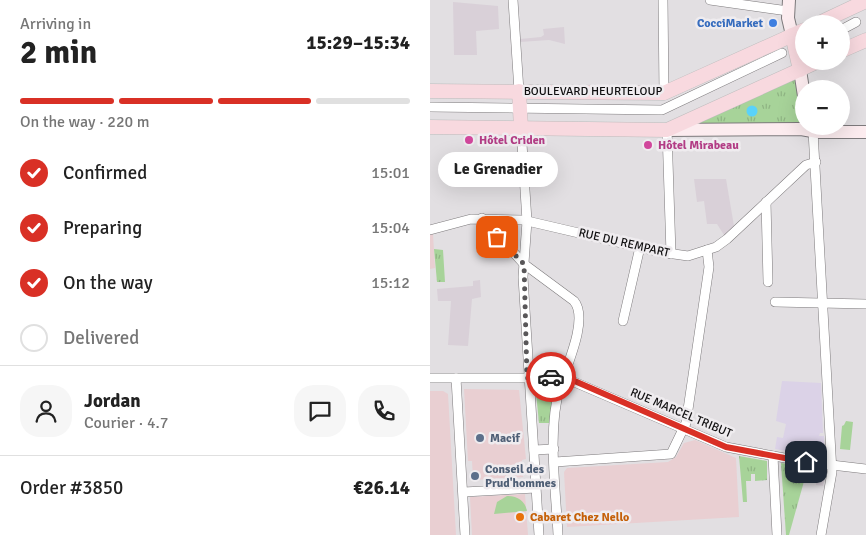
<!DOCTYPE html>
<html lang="en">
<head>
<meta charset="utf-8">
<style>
	body { margin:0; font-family:Signika,sans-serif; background:#f6f6f6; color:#222; height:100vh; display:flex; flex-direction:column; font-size:19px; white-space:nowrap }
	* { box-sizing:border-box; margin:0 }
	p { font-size:16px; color:#767676 }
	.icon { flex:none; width:28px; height:28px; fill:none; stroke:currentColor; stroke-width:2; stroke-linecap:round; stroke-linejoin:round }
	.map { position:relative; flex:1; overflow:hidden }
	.details { display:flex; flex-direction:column; background:#fff; width:430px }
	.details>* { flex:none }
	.fabs { position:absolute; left:365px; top:15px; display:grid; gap:10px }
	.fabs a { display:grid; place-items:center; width:55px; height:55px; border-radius:50%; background:#fff; box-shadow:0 5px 20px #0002; font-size:25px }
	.pin { position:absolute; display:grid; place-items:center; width:42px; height:42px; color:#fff; margin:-21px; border-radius:10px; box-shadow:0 2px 8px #0006 }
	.courier { position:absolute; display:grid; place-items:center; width:50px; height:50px; margin:-25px; border:4px solid #d93025; border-radius:50%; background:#fff; color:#222; box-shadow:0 1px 6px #0007 }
	.bubble { position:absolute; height:35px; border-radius:18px; background:#fff; box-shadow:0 5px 20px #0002; font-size:16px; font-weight:800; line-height:35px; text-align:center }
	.summary em { font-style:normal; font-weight:800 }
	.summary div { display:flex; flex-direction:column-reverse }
	.summary { display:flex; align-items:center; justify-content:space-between; height:85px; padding:0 20px }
	h1 { font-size:32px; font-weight:800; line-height:38px }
	.bar { display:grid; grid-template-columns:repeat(4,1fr); gap:8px 5px; align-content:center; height:60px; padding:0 20px }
	.bar i { height:6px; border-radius:4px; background:#e0e0e0 }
	.bar .current { background:#d93025 }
	.bar p { grid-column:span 4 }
	.line { display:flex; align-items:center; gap:12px; padding:0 20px; border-top:1px solid #e0e0e0 }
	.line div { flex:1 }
	.round { display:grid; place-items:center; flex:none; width:52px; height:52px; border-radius:20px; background:#f6f6f6 }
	ol { padding:0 20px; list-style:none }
	li { display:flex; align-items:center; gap:15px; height:55px }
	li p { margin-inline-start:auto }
	li .icon { padding:5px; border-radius:50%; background:#d93025; color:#fff; stroke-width:4 }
	li:last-child { color:#767676 }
	li i { width:28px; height:28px; border:2px solid #e0e0e0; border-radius:50% }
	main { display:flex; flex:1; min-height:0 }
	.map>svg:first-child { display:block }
	.commercial { fill:#e9cfd2 }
	.built { fill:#d9d0d8 }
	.education { fill:#dbd2e7 }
	.grass { fill:url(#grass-tufts) }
	.garden { fill:#a7d399 }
	.water { fill:#5ad2fa }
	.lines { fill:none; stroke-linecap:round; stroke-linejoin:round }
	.street-casing { stroke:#7d7a7c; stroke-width:10 }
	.secondary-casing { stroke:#7d7a7c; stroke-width:14 }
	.primary-casing { stroke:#bcbcbc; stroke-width:15 }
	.street { stroke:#fff; stroke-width:9 }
	.secondary { stroke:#fcecef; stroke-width:12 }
	.primary { stroke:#f8d9df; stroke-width:14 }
	.done { stroke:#595759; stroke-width:5; stroke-dasharray:0 9 }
	.route { stroke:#d93025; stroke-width:6 }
	.shop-dot { fill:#3f7fe0; stroke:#efecef; stroke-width:2 }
	.hotel-dot { fill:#d1479c; stroke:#efecef; stroke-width:2 }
	.service-dot { fill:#5c6f8a; stroke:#efecef; stroke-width:2 }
	.food-dot { fill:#e8710a; stroke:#efecef; stroke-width:2 }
	.labels { text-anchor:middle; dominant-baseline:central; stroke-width:5; stroke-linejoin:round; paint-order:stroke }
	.shop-label { font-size:12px; font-weight:bold; fill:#366cbe; stroke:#efecef; text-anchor:end }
	.street-label { font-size:12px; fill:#0f0e0f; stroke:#efecef }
	.hotel-label { font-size:12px; font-weight:bold; fill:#b23c85; stroke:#efecef; text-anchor:start }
	.service-label { font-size:12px; font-weight:bold; fill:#4e5e75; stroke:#efecef; text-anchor:start }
	.food-label { font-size:12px; font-weight:bold; fill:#c56008; stroke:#efecef; text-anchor:start }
</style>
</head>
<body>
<main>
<section class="details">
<div class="summary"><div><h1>2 min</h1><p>Arriving in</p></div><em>15:29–15:34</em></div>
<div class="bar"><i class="current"></i><i class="current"></i><i class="current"></i><i></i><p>On the way · 220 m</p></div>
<ol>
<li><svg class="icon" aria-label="check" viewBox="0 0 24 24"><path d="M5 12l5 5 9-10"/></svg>Confirmed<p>15:01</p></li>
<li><svg class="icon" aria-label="check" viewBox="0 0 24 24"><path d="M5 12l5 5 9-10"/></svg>Preparing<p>15:04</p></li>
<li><svg class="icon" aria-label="check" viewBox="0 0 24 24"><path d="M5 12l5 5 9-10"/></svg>On the way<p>15:12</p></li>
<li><i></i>Delivered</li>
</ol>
<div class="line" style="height:90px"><a class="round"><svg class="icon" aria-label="person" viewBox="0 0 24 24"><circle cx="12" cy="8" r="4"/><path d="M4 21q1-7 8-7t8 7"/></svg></a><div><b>Jordan</b><p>Courier · 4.7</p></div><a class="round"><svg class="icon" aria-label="chat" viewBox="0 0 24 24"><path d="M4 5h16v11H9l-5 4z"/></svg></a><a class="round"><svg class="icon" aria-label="phone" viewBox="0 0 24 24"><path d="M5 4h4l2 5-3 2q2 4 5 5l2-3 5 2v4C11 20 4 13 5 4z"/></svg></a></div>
<div class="line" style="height:65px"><div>Order #3850</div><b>€26.14</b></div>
</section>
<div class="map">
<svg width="436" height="535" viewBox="0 0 436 535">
	<defs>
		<pattern id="grass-tufts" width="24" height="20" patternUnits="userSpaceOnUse" patternTransform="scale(1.25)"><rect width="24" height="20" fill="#a7d399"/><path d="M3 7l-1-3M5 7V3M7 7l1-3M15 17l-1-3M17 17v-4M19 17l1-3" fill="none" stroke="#8fb483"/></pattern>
	</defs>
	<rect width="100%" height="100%" fill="#e2dfe2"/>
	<!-- commercial -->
	<g class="commercial">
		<polygon points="3,234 5,268 0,269 0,235"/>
		<polygon points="34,389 89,390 96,459 92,460 93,477 43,480 42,461 38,461"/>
		<polygon points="0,391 13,391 18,394 26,535 0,535"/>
		<polygon points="265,440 306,458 309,517 137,527 134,472 137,468 238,462 246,457 254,443"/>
		<polygon points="95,494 98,535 42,535 40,497"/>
	</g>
	<!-- built -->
	<g class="built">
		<polygon points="23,2 68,6 69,29 46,31 47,55 24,55"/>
		<polygon points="134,27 135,44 119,40 90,42 90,39 111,37 114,35 113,29"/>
		<polygon points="264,179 296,179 304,226 294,235 287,224 277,224 274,201 267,202"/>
		<polygon points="50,280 51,297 42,299 38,346 18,345 21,301 8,301 7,289 43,286 43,281"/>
		<polygon points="378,467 394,469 396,473 393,486 386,485 387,476 376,474"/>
	</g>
	<!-- education -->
	<polygon class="education" points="352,381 391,383 393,433 390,433 389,436 394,436 394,456 392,457 345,449 347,437 353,438 356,424 346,421"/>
	<!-- grass -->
	<g class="grass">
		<polygon points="365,77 373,123 261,125"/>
		<polygon points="4,249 13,250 15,282 7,282"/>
		<polygon points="119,383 128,388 119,423 109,423 106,393 108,387"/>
		<polygon points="309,456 337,461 337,480 325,481 325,474 321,474 321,481 316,481 317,502 313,502"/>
		<polygon points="351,463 378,467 359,535 356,535"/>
	</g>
	<!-- garden -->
	<g class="garden">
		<polygon points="416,421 423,422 420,450 410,449 412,426 414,425"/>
		<path d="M77,496C88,496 95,501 97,511L64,514L67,502Z"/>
	</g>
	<!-- water -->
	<circle class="water" cx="322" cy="111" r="5.5"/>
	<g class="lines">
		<defs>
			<g id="street">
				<polyline points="83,0 89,91"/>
				<polyline points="233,0 234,93"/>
				<polyline points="280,0 358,11"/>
				<polyline points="411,30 426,22"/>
				<polyline points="0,107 232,110 352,53"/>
				<polyline points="91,128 97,221 93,277 109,535"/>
				<polyline points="237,130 241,254"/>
				<polyline points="383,131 402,472 391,535"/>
				<polyline points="336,202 338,282"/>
				<path d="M52,218L94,264L144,301C159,319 136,367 130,387C117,430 126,490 128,535"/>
				<polyline points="0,230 41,219 93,220 230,252 258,256 286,247 297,239 376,165 386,162"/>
				<polyline points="345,302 436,304"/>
				<polyline points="193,321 210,247"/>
				<polyline points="0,378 135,378 296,447 376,462 436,469"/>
				<polyline points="26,378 35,535"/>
				<polyline points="104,450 124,449"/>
				<polyline points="343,456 347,535"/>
				<polyline points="125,462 241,454 256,423 279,267 277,250"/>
				<polyline points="34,492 106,488"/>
			</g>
			<g id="secondary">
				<polyline points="359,0 358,18 362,35"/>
				<polyline points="370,70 374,96"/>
				<polyline points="237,130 371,129 388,132 436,132"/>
			</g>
			<g id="primary">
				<polyline points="387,24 436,1"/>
				<polyline points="362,35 370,70"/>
				<polyline points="411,51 436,40"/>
				<polyline points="0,91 234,93 374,30"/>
				<polyline points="89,91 91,128"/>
				<polyline points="0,127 237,130 389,61"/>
			</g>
		</defs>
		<!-- street casing -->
		<use href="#street" class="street-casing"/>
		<!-- secondary casing -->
		<use href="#secondary" class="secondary-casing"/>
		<!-- primary casing -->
		<use href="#primary" class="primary-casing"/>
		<!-- street -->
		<use href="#street" class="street"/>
		<!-- secondary -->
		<use href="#secondary" class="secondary"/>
		<!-- primary -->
		<use href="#primary" class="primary"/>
	</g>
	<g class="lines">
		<!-- done -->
		<polyline class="done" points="67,237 94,264 97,378 121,377"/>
		<!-- route -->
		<polyline class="route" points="121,377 140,379 296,447 376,462"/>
	</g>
	<!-- markers -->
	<circle class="shop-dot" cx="343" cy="23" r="5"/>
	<g class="hotel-dot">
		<circle cx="39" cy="140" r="5"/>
		<circle cx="218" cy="145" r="5"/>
	</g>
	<g class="service-dot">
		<circle cx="50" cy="438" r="5"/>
		<circle cx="45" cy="476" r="5"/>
	</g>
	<circle class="food-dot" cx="90" cy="517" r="5"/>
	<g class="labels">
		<!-- shop labels -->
		<g class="shop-label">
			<text x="333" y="23">CocciMarket</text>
		</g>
		<!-- street labels -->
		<g class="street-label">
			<text x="163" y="91">BOULEVARD HEURTELOUP</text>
			<text transform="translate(194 243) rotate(13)">RUE DU REMPART</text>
			<text transform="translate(251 413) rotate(23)">RUE MARCEL TRIBUT</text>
		</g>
		<!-- hotel labels -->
		<g class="hotel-label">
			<text x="49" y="140">Hôtel Criden</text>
			<text x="228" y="145">Hôtel Mirabeau</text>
		</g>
		<!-- service labels -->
		<g class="service-label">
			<text x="60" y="438">Macif</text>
			<text x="55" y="469">Conseil des<tspan x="55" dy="14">Prud'hommes</tspan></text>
		</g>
		<!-- food labels -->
		<g class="food-label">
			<text x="100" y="517">Cabaret Chez Nello</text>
		</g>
	</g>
</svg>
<div class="fabs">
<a>+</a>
<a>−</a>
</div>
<div class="pin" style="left:67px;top:237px;background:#ea580c"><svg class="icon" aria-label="bag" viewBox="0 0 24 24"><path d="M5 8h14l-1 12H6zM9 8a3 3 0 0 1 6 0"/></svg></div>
<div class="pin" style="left:376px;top:462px;background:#1f2937"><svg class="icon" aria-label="home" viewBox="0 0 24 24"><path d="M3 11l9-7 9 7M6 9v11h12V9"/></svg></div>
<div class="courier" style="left:121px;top:377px"><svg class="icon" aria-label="car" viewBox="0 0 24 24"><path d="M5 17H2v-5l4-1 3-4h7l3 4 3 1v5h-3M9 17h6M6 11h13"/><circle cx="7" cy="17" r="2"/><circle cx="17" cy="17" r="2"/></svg></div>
<div class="bubble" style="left:8px;top:152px;width:120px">Le Grenadier</div>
</div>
</main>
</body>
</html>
